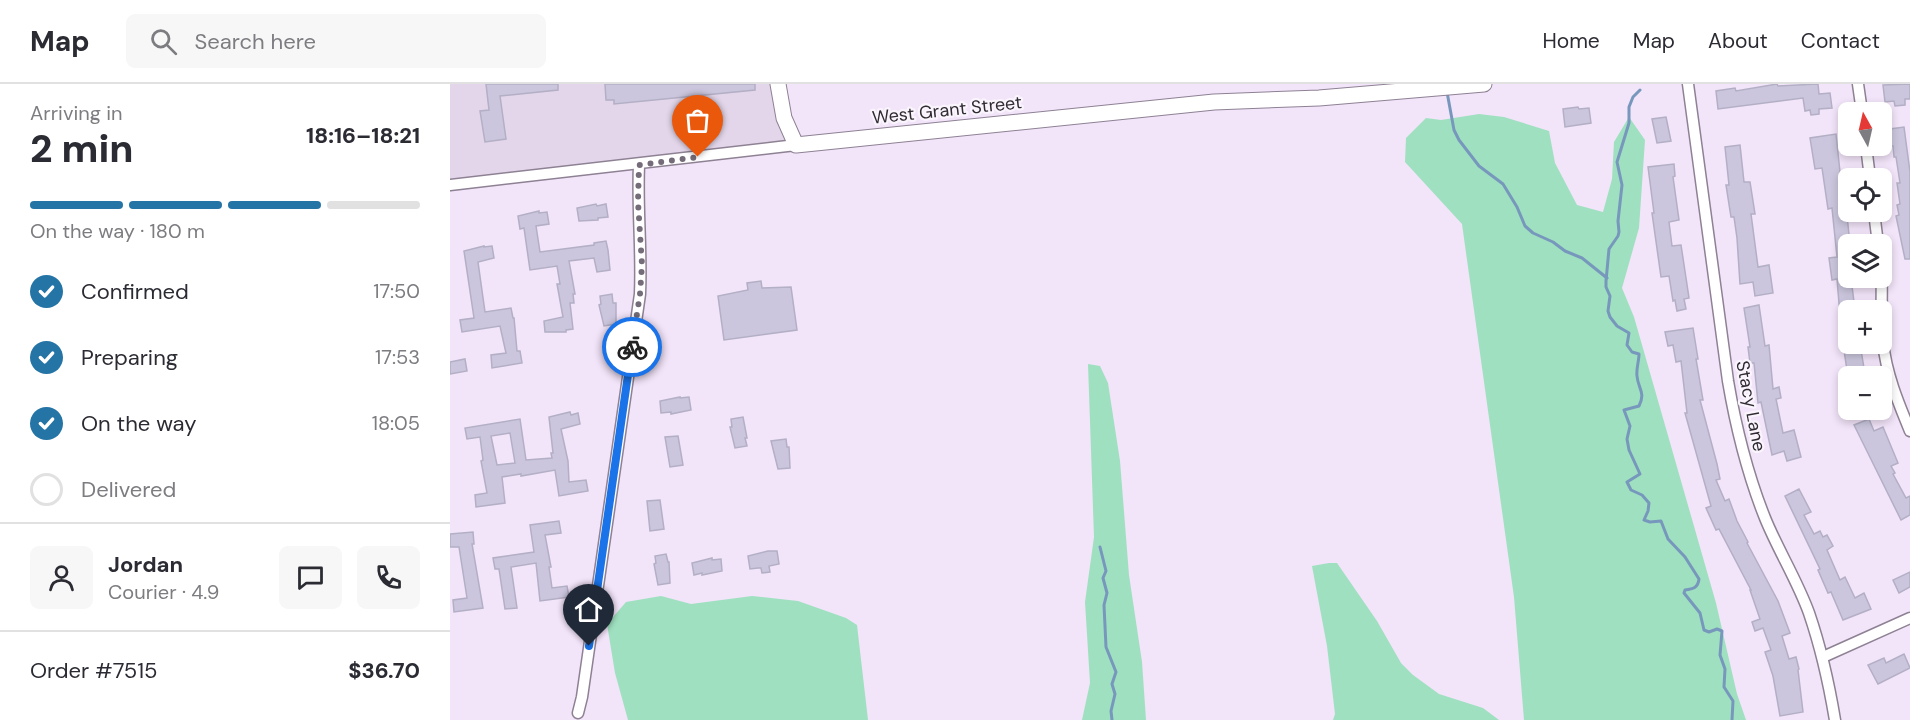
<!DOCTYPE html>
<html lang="en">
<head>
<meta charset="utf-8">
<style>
	body { margin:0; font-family:"DM Sans",sans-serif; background:#f7f7f7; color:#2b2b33; height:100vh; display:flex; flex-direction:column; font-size:22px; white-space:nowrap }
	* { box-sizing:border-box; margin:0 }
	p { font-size:20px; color:#7c7c81 }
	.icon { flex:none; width:33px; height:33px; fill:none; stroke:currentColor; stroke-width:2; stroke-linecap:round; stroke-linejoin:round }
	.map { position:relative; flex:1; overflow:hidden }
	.panel { display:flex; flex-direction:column; background:#fff; width:450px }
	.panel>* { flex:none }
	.needle { width:39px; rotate:352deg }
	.buttons { position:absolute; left:1388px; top:18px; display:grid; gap:12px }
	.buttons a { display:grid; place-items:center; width:54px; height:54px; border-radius:9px; background:#fff; box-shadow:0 3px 9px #0003; font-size:30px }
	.pin { position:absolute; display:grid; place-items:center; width:51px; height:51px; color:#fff; margin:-62px -26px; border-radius:50% 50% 50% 0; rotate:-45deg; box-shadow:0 0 6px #0007 }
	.pin .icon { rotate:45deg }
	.courier { position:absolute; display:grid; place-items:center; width:60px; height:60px; margin:-30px; border:4px solid #1a73e8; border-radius:50%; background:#fff; color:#222; box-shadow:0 2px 8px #0007 }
	.head em { font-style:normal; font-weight:800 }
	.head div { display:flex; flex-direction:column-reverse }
	.head { display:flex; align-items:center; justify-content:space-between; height:102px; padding:0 30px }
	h1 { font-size:39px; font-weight:800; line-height:45px }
	.bar { display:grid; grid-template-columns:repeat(4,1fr); gap:9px 6px; align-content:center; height:72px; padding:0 30px }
	.bar i { height:8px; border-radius:4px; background:#e1e1e2 }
	.bar .active { background:#2574a6 }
	.bar p { grid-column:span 4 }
	.line { display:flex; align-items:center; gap:15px; padding:0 30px; border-top:2px solid #e1e1e2 }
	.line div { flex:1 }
	.round { display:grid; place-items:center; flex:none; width:63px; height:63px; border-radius:9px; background:#f7f7f7 }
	ol { padding:0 30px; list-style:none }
	li { display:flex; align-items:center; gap:18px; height:66px }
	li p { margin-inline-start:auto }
	li .icon { padding:6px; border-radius:50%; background:#2574a6; color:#fff; stroke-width:4 }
	li:last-child { color:#7c7c81 }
	li i { width:33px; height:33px; border:3px solid #e1e1e2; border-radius:50% }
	header { display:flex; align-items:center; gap:36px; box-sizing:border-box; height:84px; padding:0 30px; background:#fff; border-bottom:2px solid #e1e1e2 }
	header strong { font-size:28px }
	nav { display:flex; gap:33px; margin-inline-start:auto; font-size:21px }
	.search { width:420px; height:54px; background:#f7f7f7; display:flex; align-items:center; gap:15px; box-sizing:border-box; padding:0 21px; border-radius:9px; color:#7c7c81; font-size:22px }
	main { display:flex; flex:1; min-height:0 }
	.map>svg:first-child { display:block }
	.industrial { fill:#e3d6ea }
	.green { fill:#9fe0c0 }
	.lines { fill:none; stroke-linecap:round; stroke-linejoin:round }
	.stream { stroke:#7798bc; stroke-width:3 }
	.building { fill:#cbc6dd; stroke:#b3afc5; stroke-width:1.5; fill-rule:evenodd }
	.minor-casing { stroke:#8e8194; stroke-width:13 }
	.secondary-casing { stroke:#8e8194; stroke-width:17 }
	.minor { stroke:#fff; stroke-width:10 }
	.secondary { stroke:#fff; stroke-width:15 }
	.done { stroke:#746c78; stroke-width:6; stroke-dasharray:0 10.8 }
	.route { stroke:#1a73e8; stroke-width:8 }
	.labels { text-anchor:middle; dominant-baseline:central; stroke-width:4.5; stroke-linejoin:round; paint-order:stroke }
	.street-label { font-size:18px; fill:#302b32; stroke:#faf5fd }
</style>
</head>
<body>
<header>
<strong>Map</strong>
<div class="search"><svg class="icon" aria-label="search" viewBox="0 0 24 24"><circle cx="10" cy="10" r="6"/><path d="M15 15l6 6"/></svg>Search here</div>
<nav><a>Home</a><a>Map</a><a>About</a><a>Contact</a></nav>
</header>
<main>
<section class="panel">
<div class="head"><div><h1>2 min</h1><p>Arriving in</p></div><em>18:16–18:21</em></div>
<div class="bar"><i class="active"></i><i class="active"></i><i class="active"></i><i></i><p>On the way · 180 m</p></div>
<ol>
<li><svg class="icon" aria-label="check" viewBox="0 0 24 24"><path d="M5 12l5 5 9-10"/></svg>Confirmed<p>17:50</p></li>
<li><svg class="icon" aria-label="check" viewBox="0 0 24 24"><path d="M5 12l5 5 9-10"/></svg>Preparing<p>17:53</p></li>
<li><svg class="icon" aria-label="check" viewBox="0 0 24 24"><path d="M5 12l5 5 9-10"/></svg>On the way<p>18:05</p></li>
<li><i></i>Delivered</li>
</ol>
<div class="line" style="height:108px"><a class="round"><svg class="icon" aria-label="person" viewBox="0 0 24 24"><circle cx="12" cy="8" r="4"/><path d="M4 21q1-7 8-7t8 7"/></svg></a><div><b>Jordan</b><p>Courier · 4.9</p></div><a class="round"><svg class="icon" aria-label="chat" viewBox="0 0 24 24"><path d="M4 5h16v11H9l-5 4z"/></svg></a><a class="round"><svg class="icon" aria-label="phone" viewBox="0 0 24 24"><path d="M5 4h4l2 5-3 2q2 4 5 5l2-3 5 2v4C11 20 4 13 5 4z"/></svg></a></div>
<div class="line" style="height:78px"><div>Order #7515</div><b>$36.70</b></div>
</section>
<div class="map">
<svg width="1460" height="636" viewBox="0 0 1460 636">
	<rect width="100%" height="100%" fill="#f2e4f9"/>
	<!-- industrial -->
	<polygon class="industrial" points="0,0 328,0 346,61 0,101"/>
	<!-- green -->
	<g class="green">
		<polygon points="1029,30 1054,33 1099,47 1105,79 1127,121 1153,128 1162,95 1164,58 1179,33 1195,56 1189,144 1172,204 1184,233 1266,519 1287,610 1296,636 1074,636 1064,513 1012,140 955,78 956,54 976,34 991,36"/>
		<polygon points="638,280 650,282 658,299 670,377 679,491 692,578 696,636 632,636 640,599 635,518 644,453"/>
		<polygon points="879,479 887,479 927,537 951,579 963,591 989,610 1033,624 1049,636 883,636 885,630 877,562 862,482"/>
		<polygon points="211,512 241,520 302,512 348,517 396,534 407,541 418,636 178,636 165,589 157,540 176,518"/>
	</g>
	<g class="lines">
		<!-- stream -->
		<g class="stream">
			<path d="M1190,6L1183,13L1179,23V39L1167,78L1172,101L1168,137L1169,148L1168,152L1159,165L1156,197V203L1160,212L1158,227L1160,233L1167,242L1179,249L1177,261L1182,268L1189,270C1189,277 1186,285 1187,292C1188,305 1196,308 1189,322L1174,326L1180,342L1177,355L1179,366L1190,390L1177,398L1181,406L1192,411L1199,419L1198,427L1194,436L1200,438L1211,437L1218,455L1235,473L1249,495C1248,504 1243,505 1235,506L1234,509L1250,529L1254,546L1259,548L1267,545L1272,547L1270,571L1275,585L1274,603L1283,617L1282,636"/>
			<polyline points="997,8 1004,46 1009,56 1029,82 1053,100 1067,123 1075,142 1083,149 1103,158 1115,167 1132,174 1157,194"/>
			<polyline points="650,463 656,487 653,494 657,509 654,521 656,563 666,588 662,600 665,610 661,627 662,636"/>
		</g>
	</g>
	<!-- building -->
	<g class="building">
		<polygon points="36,0 108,0 108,6 50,12 56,55 35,58 30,27 39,26"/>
		<polygon points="155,0 305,0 305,6 164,20 164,16 156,16"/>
		<polygon points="1327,0 1328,2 1368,0 1369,10 1380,9 1382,24 1369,25 1369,30 1361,31 1360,26 1355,27 1353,14 1268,25 1266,7 1285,4 1286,7"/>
		<polygon points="1460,0 1460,15 1455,15 1455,21 1445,22 1444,17 1435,18 1433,1"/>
		<polygon points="1128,23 1129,25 1139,24 1141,39 1115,43 1113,25"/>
		<polygon points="1216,33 1221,57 1207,59 1202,35"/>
		<polygon points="1454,43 1460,88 1460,175 1455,175 1446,132 1449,131 1447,121 1450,120 1447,99 1450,99 1446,73 1444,73 1443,62 1440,62 1439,53 1440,52 1440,45"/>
		<polygon points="1386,50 1392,107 1397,107 1398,111 1398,122 1396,122 1400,160 1398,160 1398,194 1401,194 1405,226 1398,226 1398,243 1391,244 1387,195 1382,196 1379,174 1387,173 1382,124 1378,125 1372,84 1365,85 1360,54"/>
		<polygon points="1290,61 1294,98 1300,98 1305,130 1301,130 1308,183 1319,181 1323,209 1305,212 1303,198 1290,200 1287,154 1284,133 1281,133 1276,101 1279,101 1275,63"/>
		<polygon points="1224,80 1225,92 1223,93 1229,136 1219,138 1222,162 1231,161 1239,214 1234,215 1236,225 1227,227 1225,216 1223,217 1219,192 1211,193 1202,129 1204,129 1198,83"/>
		<polygon points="146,120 147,122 156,120 158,133 148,134 148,136 129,137 127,124"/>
		<polygon points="89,127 89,129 97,128 99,140 86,142 90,168 144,161 144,159 156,157 158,166 160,186 147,188 144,174 119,177 125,210 123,210 124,219 120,219 123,245 116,246 116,248 95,248 94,237 113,233 107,200 110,200 107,182 80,186 74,144 70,145 68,132"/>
		<polygon points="34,162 34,163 42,162 44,174 28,178 35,228 61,224 63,234 64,234 67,267 70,267 72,279 42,284 41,271 56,269 50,242 12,248 10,236 24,234 14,167"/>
		<polygon points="311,197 312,204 341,203 347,246 274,256 268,212 298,206 297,199"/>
		<polygon points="162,210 163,219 166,219 166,240 154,242 149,221 151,220 150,212"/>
		<polygon points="1309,221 1315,262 1319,261 1323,305 1329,303 1331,314 1326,315 1333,349 1344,346 1351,373 1337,377 1334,367 1322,371 1311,318 1308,319 1304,279 1300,279 1298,263 1300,263 1294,224"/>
		<polygon points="1243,244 1248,275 1246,275 1253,316 1250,316 1267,380 1270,395 1266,396 1275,417 1279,415 1287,437 1298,458 1297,459 1328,517 1340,549 1332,552 1339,575 1346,573 1349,585 1348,586 1353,628 1330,632 1323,592 1315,568 1321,566 1313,544 1305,547 1302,538 1310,535 1300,506 1301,506 1269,445 1266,446 1256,424 1261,422 1235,329 1237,329 1231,277 1226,278 1223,261 1218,262 1215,248"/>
		<polygon points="1393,260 1410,260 1414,284 1397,286"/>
		<polygon points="15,275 17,287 0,290 0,278"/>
		<polygon points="230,313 230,314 239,313 241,326 221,330 221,328 211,329 210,317"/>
		<path d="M120,328L121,331L128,329L130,340L111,345L118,377L119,398L136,396L138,407L109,412L105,386L71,392V390L52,393L55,419L26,423L25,411L37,409L31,377L33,376L30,353L17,355L15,344L70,335L76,376L102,374L101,369H103L99,333ZM60,349L65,379L47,381L41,352Z"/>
		<polygon points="293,333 297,354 295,354 297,362 285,364 280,343 282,343 281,335"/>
		<polygon points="1419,335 1424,347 1433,343 1448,379 1441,382 1445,389 1443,390 1456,414 1460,412 1460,431 1451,436 1404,341"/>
		<polygon points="228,352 233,381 220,383 215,353"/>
		<polygon points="336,355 337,363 339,363 340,384 328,385 321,357"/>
		<polygon points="1349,405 1361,428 1354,431 1364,450 1370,447 1373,453 1377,451 1383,462 1377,466 1390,496 1395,493 1405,514 1414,509 1421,525 1393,536 1381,508 1378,509 1368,486 1370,485 1335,412"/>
		<polygon points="210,416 214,445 200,447 197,417"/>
		<polygon points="109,437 111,449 95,451 101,483 99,483 102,504 117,502 119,513 90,517 86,479 61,483 67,524 55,525 49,485 45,485 43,474 84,468 80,441"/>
		<polygon points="23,448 24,460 22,460 33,524 4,528 3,516 17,514 9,463 0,463 0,450"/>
		<polygon points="318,467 327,467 329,480 319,482 320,488 312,489 311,484 308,484 300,485 298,472"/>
		<polygon points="216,470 218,478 219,478 220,499 208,501 204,480 206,479 205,472"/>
		<polygon points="262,474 262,476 271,475 272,487 252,491 252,489 244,491 242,479"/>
		<polygon points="1460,488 1460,503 1449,509 1443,496"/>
		<polygon points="1454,570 1460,584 1428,600 1418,581 1434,574 1436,579"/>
	</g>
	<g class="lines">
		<defs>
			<g id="minor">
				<path d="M1238,0L1278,297C1286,344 1297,389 1315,434C1328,466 1347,496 1359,529C1371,564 1379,600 1385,636"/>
				<polyline points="1408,0 1412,28"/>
				<polyline points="1416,62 1420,94"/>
				<polyline points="0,101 346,61"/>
				<polyline points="1424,128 1428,160"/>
				<path d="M1431,179C1433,206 1430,232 1433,258C1436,289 1448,318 1460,347"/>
				<polyline points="1373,573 1460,534"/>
				<path d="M128,629L132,613L190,210C192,166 187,124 189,81"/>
			</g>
			<polyline id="secondary" points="328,0 334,34 346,61 764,18 869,14 1034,0"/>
		</defs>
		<!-- minor casing -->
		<use href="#minor" class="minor-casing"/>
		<!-- secondary casing -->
		<use href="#secondary" class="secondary-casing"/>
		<!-- minor -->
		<use href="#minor" class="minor"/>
		<!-- secondary -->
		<use href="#secondary" class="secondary"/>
	</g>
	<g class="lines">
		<!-- done -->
		<polyline class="done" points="182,263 190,210 192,181 188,118 189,81 248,73"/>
		<!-- route -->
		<polyline class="route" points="139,562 182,263"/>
	</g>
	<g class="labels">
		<!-- street labels -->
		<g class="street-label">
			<text transform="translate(497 26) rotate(-6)">West Grant Street</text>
			<text transform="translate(1301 322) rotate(79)">Stacy Lane</text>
		</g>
	</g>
</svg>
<div class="buttons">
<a><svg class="needle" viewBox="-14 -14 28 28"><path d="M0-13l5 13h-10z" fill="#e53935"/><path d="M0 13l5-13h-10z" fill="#7c7c81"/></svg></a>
<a><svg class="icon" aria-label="locate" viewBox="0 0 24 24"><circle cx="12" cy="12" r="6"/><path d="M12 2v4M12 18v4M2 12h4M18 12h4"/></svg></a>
<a><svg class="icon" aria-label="layers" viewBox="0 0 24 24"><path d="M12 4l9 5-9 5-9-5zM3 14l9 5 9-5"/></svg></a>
<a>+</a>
<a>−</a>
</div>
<div class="pin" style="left:248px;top:73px;background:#ea580c"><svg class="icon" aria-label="bag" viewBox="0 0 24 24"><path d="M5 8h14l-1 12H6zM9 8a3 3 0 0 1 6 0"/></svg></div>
<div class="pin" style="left:139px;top:562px;background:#1f2937"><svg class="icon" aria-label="home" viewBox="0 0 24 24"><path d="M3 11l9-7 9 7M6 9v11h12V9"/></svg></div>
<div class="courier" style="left:182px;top:263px"><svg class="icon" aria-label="bike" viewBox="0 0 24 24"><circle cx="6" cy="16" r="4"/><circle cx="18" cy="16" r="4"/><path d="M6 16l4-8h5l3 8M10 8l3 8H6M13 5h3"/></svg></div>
</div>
</main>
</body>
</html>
